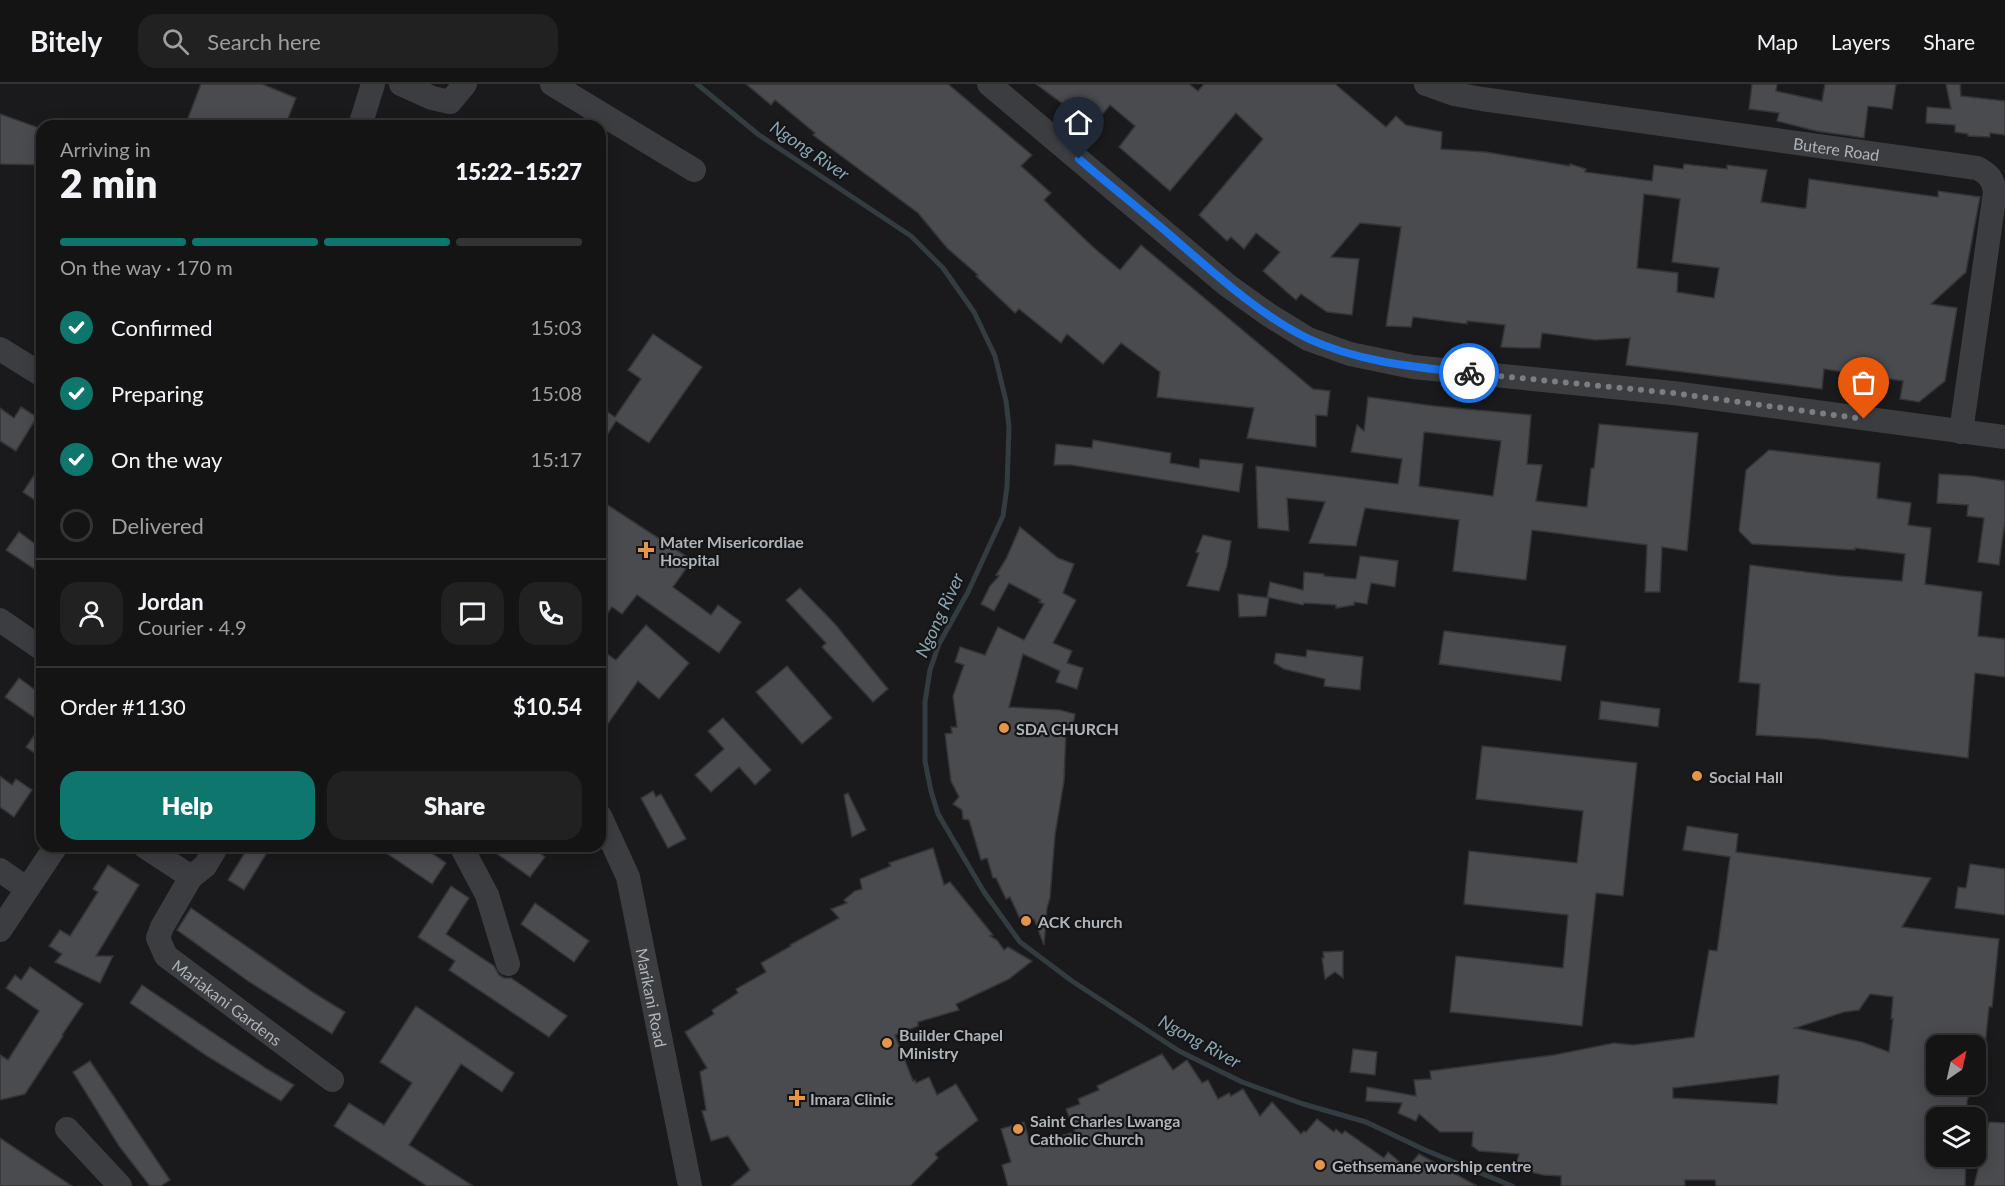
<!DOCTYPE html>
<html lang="en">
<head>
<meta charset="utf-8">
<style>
	body { margin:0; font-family:Lato,sans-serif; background:#212122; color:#f1f3f6; height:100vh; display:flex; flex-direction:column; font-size:22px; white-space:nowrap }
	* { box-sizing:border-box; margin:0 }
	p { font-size:20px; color:#9d9ea0 }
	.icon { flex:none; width:33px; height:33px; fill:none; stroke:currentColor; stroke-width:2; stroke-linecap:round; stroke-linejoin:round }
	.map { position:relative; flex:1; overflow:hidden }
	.details { position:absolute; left:36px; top:36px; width:570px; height:732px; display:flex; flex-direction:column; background:#141415; border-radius:18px; box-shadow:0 3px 15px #0003,0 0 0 2px #333334 }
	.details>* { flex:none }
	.needle { width:39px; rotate:34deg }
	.tools { position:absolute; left:1926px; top:951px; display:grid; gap:12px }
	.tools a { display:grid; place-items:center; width:60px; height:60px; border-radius:12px; background:#141415; box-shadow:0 3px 15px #0003,0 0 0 2px #333334; font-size:30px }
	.pin { position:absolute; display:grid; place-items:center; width:51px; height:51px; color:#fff; margin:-62px -26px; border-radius:50% 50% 50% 0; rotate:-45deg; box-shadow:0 0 6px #0007 }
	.pin .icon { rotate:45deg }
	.courier { position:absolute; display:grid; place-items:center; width:60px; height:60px; margin:-30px; border:4px solid #1a73e8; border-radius:50%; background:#fff; color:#222; box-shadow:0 2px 8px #0007 }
	.overview em { font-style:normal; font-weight:800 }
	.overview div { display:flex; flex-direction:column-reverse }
	.overview { display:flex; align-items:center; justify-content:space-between; height:102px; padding:0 24px }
	h1 { font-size:39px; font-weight:800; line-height:45px }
	.bar { display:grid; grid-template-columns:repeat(4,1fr); gap:9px 6px; align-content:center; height:72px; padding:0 24px }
	.bar i { height:8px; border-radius:4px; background:#333334 }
	.bar .on { background:#0f766e }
	.bar p { grid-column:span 4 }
	.line { display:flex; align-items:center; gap:15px; padding:0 24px; border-top:2px solid #333334 }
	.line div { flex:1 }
	.round { display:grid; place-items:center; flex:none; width:63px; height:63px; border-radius:18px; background:#212122 }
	ol { padding:0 24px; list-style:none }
	li { display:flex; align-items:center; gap:18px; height:66px }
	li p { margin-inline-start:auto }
	li .icon { padding:6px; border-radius:50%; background:#0f766e; color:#fff; stroke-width:4 }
	li:last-child { color:#9d9ea0 }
	li i { width:33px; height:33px; border:3px solid #333334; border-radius:50% }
	.primary-button { display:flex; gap:12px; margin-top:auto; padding:12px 24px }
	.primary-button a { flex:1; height:69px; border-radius:18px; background:#0f766e; color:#fff; font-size:24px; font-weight:800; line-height:69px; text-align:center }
	.primary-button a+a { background:#212122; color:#f1f3f6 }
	header { display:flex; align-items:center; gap:36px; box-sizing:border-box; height:84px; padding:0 30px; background:#141415; border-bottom:2px solid #333334 }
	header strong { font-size:28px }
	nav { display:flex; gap:33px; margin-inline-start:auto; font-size:21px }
	.search { width:420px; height:54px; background:#212122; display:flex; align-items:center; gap:15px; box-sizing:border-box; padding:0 21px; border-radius:18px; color:#9d9ea0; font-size:22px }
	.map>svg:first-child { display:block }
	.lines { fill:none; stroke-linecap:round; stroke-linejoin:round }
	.stream { stroke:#333d41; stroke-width:5 }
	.building { fill:#494b4e; stroke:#343538; stroke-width:1.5; fill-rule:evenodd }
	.minor { stroke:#3b3d41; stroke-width:24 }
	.done { stroke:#7a7e83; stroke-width:6; stroke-dasharray:0 10.8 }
	.route { stroke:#1a73e8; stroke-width:8 }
	.poi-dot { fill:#e4954a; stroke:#151517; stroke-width:2 }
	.labels { text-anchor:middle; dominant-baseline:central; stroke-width:4.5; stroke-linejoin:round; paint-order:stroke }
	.street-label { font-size:16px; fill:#aeb4ba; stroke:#151517 }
	.poi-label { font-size:16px; font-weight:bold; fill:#aeb4ba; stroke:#151517; text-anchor:start }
	.water-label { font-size:18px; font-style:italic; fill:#88a6b2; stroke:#151517 }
</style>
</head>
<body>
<header>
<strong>Bitely</strong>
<div class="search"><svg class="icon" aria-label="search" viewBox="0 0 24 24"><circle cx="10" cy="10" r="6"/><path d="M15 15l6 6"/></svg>Search here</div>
<nav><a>Map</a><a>Layers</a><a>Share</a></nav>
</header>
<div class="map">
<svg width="2005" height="1102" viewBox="0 0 2005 1102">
	<rect width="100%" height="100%" fill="#1a1a1c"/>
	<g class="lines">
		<!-- stream -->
		<polyline class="stream" points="697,0 759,51 911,152 943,184 974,228 995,272 1006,317 1009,343 1007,403 1003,432 968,508 939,560 930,586 925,618 925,677 931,707 938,730 984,808 1020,858 1072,897 1179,967 1242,998 1303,1020 1366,1038 1425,1066 1512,1102"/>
	</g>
	<!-- building -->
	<g class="building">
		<polygon points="201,0 262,0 296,14 285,42 185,42"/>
		<polygon points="746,0 948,0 1032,71 1021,82 1051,109 1044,116 1093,163 1120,186 1141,161 1313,305 1330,307 1327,332 1316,331 1316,363 1247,354 1254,324 1157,313 1160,288 1121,259 1103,280 1067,250 1061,259 1019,225 1015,229 976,192 978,191 947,164 918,129 813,51 815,49 775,16 771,21"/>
		<path d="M1036,0H1189L1198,7L1204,0H1335L1386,43L1396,32L1406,41L1442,48L1441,65L1486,68L1570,82V80L1586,85L1585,88L1652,97L1654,81L1683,85L1684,80L1727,85V81L1767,86L1761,118L1802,124H1806L1809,95L1938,113V107L1980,113L1966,188L1931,220L1957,224L1945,297L1919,318L1900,315L1903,297L1824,285L1822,305L1626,281L1630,254L1595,256L1542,249L1540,264H1521L1501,263L1505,241L1467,237V240L1413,233L1411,243L1386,242L1401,143L1360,139L1331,173L1359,175L1352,231L1327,228L1301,210L1296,216L1263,187L1280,168L1256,149L1244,165L1231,153L1227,157L1199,131L1263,55L1236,29L1170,107L1119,63L1135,42L1110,21L1102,31L1084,18L1075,29ZM1644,110L1680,115L1672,178L1719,184L1714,214L1677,208L1678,189L1637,184Z"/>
		<polygon points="1752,0 1777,0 1776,7 1822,17 1825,0 1896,0 1892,25 1868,22 1864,54 1816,47 1777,37 1779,29 1749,25"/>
		<polygon points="1946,0 1960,0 1961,12 2005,17 2005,51 1990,49 1990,53 1968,52 1968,50 1955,48 1955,41 1926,39 1927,23 1951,25"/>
		<polygon points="0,30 42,45 42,81 0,80"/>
		<polygon points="653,250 702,283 649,359 616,337 600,362 600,323 615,333 641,295 628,286"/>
		<path d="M1368,313L1434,322L1531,331L1527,380L1542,381L1536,417L1587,423L1591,384H1594L1599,340L1698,349L1687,467L1662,463L1660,508H1645L1647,461L1532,446L1526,496L1453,487L1459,436L1365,424L1356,462L1309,459L1325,418L1287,414L1289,447L1258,444L1256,382L1398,400L1402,375L1351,368L1357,341L1364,347ZM1424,348L1501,357L1493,412L1419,402Z"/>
		<polygon points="21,323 37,333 16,367 0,357 0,324 14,334"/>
		<polygon points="1093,356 1171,369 1170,379 1199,384 1200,375 1243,380 1239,408 1071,381 1054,381 1056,360 1092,364"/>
		<polygon points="1769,366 1880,379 1877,414 1911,419 1908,441 1931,444 1925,500 1982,508 1978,552 2005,555 2005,593 1975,589 1968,674 1822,655 1756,651 1760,600 1739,598 1750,481 1839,492 1902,497 1905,470 1855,464 1855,466 1752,460 1739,447 1746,386"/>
		<polygon points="42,379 42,421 23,408"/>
		<polygon points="1939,390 1972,392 2005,397 2005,437 1999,481 1978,478 1984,434 1967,432 1968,421 1937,419"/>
		<polygon points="600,416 692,476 673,503 711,531 718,521 741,538 719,569 637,511 622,530 612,523 600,539"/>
		<polygon points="1020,443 1058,474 1074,480 1063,509 1076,516 1053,559 1072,567 1067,579 1083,584 1077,605 1056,598 1060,587 1023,570 1009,623 1060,626 1075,630 1072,646 1066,645 1064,697 1055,751 1050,814 1047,824 1044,861 1034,835 1022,839 1010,813 1006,815 996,794 993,794 987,774 981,776 969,736 963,735 962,726 953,720 959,713 951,697 945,650 952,649 951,643 957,643 953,612 964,581 955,578 960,563 985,571 998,543 1024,556 1044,520 1039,518 1041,516 1009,499 994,527 981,520 990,502 999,492 996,491 1006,475"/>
		<polygon points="19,448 42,465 42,490 6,466"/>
		<polygon points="1203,451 1231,457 1227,482 1219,507 1187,502 1199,469 1196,468"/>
		<polygon points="1360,472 1398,477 1395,503 1371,499 1367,520 1354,518 1354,521 1336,524 1336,521 1304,519 1303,521 1267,513 1270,498 1303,506 1304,488 1324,490 1324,492 1356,495"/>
		<polygon points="800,504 835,540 888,605 873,618 822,563 826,559 786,516"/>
		<polygon points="1238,510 1269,514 1266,532 1239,533"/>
		<polygon points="646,541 689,579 659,615 638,597 600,651 600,565 616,576"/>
		<polygon points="1444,547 1566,562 1561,597 1439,580"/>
		<polygon points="1307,566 1363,573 1360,606 1324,602 1325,595 1284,585 1274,579 1276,569 1306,573"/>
		<polygon points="787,582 832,634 802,660 756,608"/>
		<polygon points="19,594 42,611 42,639 5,613"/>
		<polygon points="1601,617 1660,625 1658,643 1599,635"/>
		<polygon points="723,634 771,686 755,701 739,683 711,708 695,691 724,665 708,647"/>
		<polygon points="42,640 42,674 26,663"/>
		<polygon points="1482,662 1637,679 1623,812 1596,809 1582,942 1450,928 1456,872 1563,884 1568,831 1464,820 1469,767 1577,779 1583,727 1476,715"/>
		<polygon points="0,692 12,701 16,695 32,706 14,733 0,723"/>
		<polygon points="653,707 656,713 661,710 686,755 668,764 641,714"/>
		<polygon points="848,709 866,746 852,753 844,711"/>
		<path d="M1687,742L1738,750L1736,768L1931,794L1902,843L1999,855L1992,923H1989L1985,962H1936V1000H1973L1967,1017V1034H1936V1072H1966L1965,1102H1716L1715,1096H1685V1102H1561V1092L1543,1091L1515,1084L1519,1070L1479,1067L1472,1062L1473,1048H1440L1419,1030L1416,1037L1398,1029L1402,1019L1366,1017L1367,1003L1416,1012L1414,996L1431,995L1430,987L1554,971L1614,959L1633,961L1694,953L1709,866L1717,867L1730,773L1683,766ZM1870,910L1893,913L1891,935H1893L1889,968L1862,958L1795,944L1844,928L1859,926ZM1779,991L1777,1020L1673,1014V1004Z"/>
		<polygon points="249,762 271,762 244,806 228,796"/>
		<polygon points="376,762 421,762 446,779 432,800"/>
		<polygon points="486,762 530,762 545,773 530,793"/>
		<polygon points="933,764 944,801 950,798 993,851 990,852 997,856 1004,866 1008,863 1032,877 1009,895 956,920 959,926 918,938 918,942 895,951 913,997 915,996 916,999 929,993 937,1011 956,1000 978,1036 935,1070 938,1074 910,1102 731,1102 750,1086 728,1052 711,1057 702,1027 706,1026 700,988 707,984 685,948 714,930 712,926 738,909 736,905 766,888 761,879 791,862 790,861 839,834 831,825 847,819 844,816 855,807 862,805 860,795 891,782 889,779"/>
		<polygon points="1970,780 2005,785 2005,831 1955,824 1958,803 1966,804"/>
		<polygon points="108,781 139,801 96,872 113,872 100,899 55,878 62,870 49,862 60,846 70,852 98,808 93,805"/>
		<polygon points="451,802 469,814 446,850 494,882 499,891 504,894 511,894 567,932 549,953 449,886 455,877 418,853"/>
		<polygon points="535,819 589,857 574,878 521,840"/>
		<polygon points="191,824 314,909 345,928 332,950 248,897 177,846"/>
		<polygon points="1343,867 1343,894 1335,888 1325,895 1322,874 1324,874 1323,868"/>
		<polygon points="30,883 83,920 62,951 63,952 25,1010 0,1016 0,971 8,976 39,927 6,904 15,891 21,896"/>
		<polygon points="142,901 267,985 294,1001 281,1017 207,972 130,919"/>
		<polygon points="416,922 514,989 502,1008 461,980 409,1061 473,1102 427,1102 334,1042 349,1019 384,1041 412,999 380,978"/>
		<polygon points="1353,965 1377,968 1375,991 1350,988"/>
		<polygon points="1162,970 1173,986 1187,976 1202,999 1208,996 1218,1015 1229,1009 1231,1012 1243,1005 1260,1032 1272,1018 1301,1050 1304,1047 1306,1048 1317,1035 1334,1048 1336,1045 1342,1050 1345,1047 1384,1074 1388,1068 1407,1084 1419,1070 1477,1102 1008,1102 1002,1081 1011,1078 1001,1045 1024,1038 1030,1060 1075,1048 1066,1025 1080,1020 1078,1015 1099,1006 1097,1002"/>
		<polygon points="90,977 170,1096 161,1102 150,1102 119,1062 73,988"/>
		<polygon points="1989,1038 2005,1039 2005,1102 1974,1102"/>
		<polygon points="0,1054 72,1102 0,1102"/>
	</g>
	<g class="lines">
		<!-- minor -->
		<g class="minor">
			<polyline points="401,0 432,14 450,18 465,0"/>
			<polyline points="552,0 694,86"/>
			<polyline points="989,0 1227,201 1269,231 1308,255 1350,270 1413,283 1673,309 2005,353"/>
			<path id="s1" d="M1426,0L1454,10L1482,15L1977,84C1989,90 1993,95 1995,108L1961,348"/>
			<polyline points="360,42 373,0"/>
			<polyline points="0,265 42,291"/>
			<polyline points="0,536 42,565"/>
			<path id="s2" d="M600,732L628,793L690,1102"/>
			<polyline points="144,762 191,793 205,782 217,762"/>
			<polyline points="461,762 487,811 508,880"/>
			<polyline points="0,786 27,805"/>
			<path id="s3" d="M191,793L162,843L158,854L166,872L332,996"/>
			<polyline points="0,846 56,762"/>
			<polyline points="67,1045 120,1102"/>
		</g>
	</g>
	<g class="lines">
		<!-- done -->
		<polyline class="done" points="1469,289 1673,309 1864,335"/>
		<!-- route -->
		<path class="route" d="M1079,75C1109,101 1140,125 1170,151C1212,187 1259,231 1309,255C1359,278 1415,283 1469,289"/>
	</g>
	<!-- markers -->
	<g class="poi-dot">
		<path d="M643 457h6v6h6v6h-6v6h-6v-6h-6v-6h6z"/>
		<circle cx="1004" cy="644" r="6"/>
		<circle cx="1697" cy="692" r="6"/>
		<circle cx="1026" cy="837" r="6"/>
		<circle cx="887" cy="959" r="6"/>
		<path d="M794 1005h6v6h6v6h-6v6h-6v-6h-6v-6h6z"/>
		<circle cx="1018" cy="1045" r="6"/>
		<circle cx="1320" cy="1081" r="6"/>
	</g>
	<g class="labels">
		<!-- street labels -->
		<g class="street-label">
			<text stroke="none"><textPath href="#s1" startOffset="416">Butere Road</textPath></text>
			<text stroke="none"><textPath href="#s2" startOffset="190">Marikani Road</textPath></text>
			<text stroke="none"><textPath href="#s3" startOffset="166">Mariakani Gardens</textPath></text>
		</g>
		<!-- poi labels -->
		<g class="poi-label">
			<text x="660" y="457">Mater Misericordiae<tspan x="660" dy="18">Hospital</tspan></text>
			<text x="1016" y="644">SDA CHURCH</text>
			<text x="1709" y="692">Social Hall</text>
			<text x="1038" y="837">ACK church</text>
			<text x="899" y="950">Builder Chapel<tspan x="899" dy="18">Ministry</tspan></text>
			<text x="810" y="1014">Imara Clinic</text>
			<text x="1030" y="1036">Saint Charles Lwanga<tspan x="1030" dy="18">Catholic Church</tspan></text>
			<text x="1332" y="1081">Gethsemane worship centre</text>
		</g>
		<!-- water labels -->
		<g class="water-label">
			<text transform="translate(810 66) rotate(34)">Ngong River</text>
			<text transform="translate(939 531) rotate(-65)">Ngong River</text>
			<text transform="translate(1200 957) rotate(29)">Ngong River</text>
		</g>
	</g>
</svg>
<div class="tools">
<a><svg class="needle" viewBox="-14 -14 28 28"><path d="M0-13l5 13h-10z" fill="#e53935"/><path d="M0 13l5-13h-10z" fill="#9d9ea0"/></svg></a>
<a><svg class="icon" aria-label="layers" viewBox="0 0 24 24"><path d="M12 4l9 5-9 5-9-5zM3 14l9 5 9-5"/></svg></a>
</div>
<div class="pin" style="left:1864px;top:335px;background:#ea580c"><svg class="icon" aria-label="bag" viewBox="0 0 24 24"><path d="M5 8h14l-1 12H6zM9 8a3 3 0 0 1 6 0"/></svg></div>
<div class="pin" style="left:1079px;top:75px;background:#1f2937"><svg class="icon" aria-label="home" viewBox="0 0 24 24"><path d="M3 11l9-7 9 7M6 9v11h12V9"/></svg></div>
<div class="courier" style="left:1469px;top:289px"><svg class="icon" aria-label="bike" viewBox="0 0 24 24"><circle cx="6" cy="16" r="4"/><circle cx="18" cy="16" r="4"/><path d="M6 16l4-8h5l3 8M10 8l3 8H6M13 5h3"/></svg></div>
<section class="details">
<div class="overview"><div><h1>2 min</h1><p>Arriving in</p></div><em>15:22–15:27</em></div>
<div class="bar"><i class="on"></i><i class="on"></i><i class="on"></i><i></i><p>On the way · 170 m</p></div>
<ol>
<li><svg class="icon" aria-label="check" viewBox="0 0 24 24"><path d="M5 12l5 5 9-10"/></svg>Confirmed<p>15:03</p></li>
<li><svg class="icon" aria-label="check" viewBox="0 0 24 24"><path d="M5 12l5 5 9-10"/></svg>Preparing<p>15:08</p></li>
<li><svg class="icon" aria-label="check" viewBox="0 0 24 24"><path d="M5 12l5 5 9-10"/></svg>On the way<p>15:17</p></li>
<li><i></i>Delivered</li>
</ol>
<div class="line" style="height:108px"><a class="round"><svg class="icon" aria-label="person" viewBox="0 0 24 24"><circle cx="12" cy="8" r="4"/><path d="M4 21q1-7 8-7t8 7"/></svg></a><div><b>Jordan</b><p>Courier · 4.9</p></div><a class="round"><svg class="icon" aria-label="chat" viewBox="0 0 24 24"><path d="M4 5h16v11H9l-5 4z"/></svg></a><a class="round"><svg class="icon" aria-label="phone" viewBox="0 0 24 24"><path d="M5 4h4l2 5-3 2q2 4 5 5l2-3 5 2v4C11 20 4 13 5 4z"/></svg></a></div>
<div class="line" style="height:78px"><div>Order #1130</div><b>$10.54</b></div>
<div class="primary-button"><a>Help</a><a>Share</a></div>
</section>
</div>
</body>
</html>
